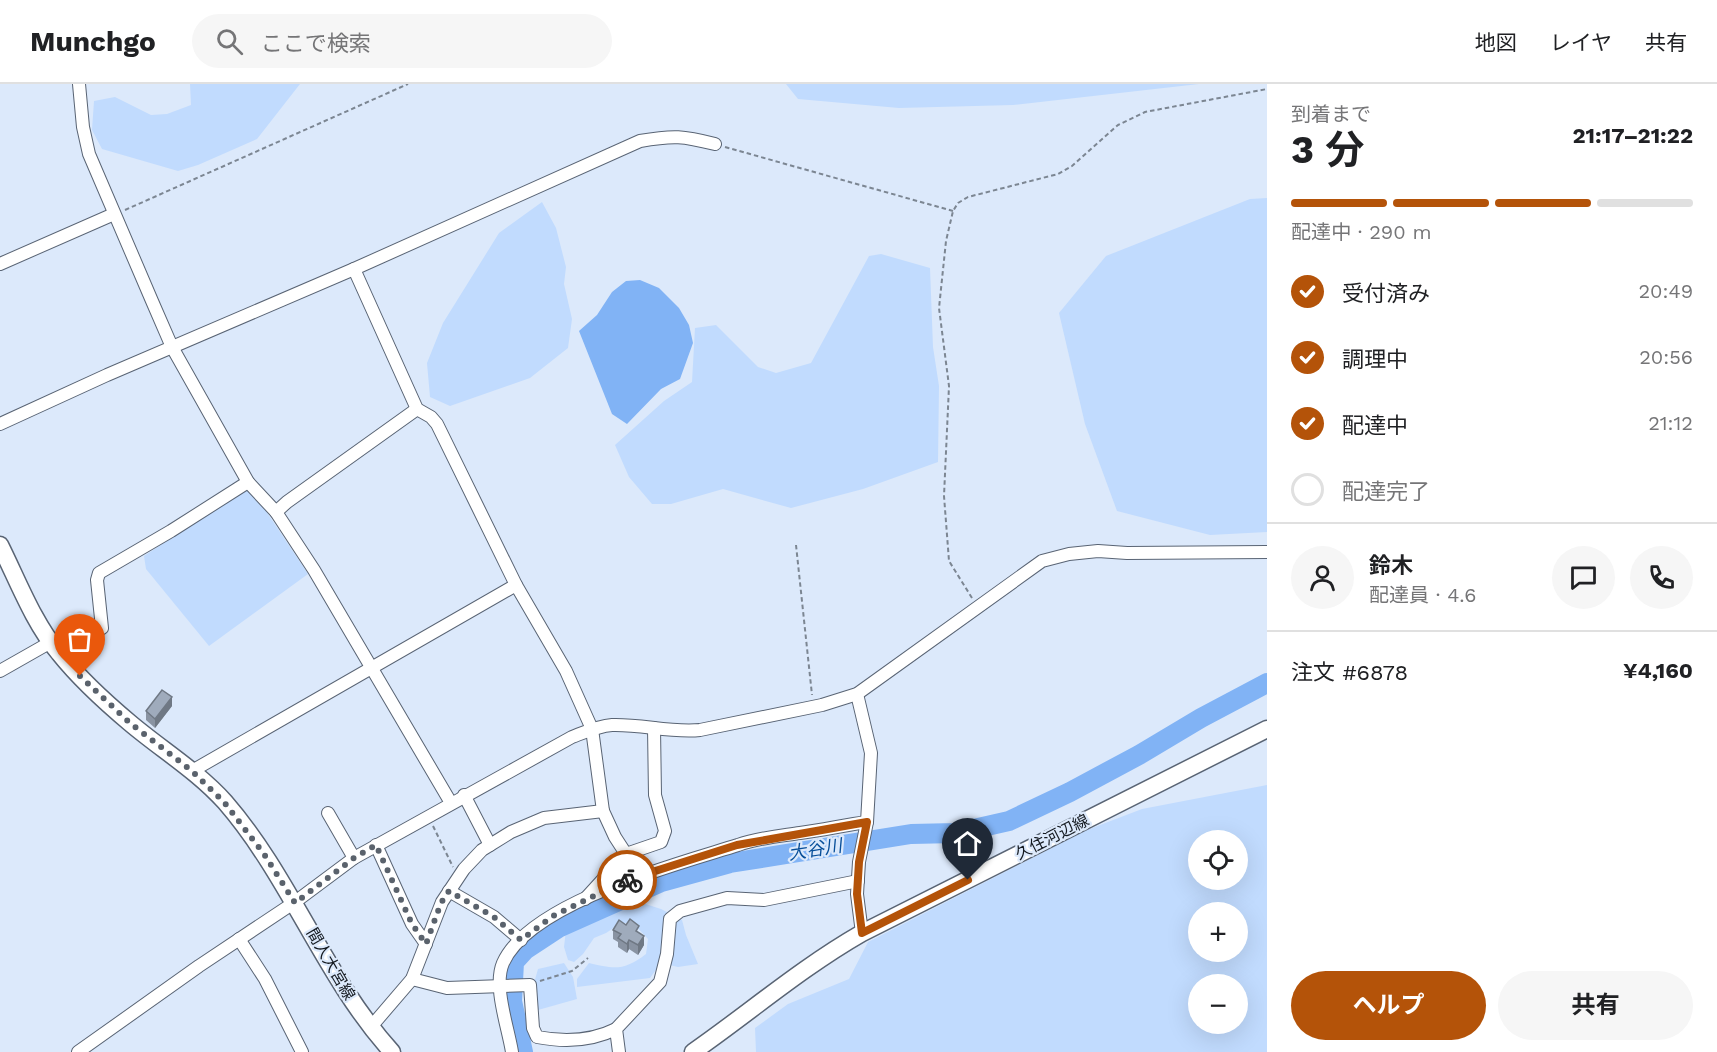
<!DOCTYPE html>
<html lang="ja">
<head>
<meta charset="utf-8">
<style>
	body { margin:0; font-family:"Work Sans","Noto Sans JP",sans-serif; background:#f6f6f6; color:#202124; height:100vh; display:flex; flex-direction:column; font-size:22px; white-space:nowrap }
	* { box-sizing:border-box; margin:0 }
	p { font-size:20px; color:#757577 }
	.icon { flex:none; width:33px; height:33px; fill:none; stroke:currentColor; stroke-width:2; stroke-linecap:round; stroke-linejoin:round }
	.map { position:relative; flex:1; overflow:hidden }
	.panel { display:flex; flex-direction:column; background:#fff; width:450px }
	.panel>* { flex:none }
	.controls { position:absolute; left:1188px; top:746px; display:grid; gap:12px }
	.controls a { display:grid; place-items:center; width:60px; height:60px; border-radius:50%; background:#fff; box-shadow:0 6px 24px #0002; font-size:30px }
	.pin { position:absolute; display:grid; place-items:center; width:51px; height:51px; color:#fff; margin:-62px -26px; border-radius:50% 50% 50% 0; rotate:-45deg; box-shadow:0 0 6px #0007 }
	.pin .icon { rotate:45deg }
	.courier { position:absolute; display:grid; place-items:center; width:60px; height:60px; margin:-30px; border:4px solid #b45309; border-radius:50%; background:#fff; color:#222; box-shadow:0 2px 8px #0007 }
	.overview em { font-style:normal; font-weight:700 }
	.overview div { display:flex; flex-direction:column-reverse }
	.overview { display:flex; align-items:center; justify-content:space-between; height:102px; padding:0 24px }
	h1 { font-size:39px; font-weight:700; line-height:45px }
	.bar { display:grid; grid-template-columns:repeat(4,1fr); gap:9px 6px; align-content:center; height:72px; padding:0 24px }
	.bar i { height:8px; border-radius:4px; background:#e0e0e0 }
	.bar .on { background:#b45309 }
	.bar p { grid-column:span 4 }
	.line { display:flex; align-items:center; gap:15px; padding:0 24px; border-top:2px solid #e0e0e0 }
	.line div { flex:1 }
	.round { display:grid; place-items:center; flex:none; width:63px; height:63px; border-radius:32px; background:#f6f6f6 }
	ol { padding:0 24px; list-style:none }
	li { display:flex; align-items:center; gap:18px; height:66px }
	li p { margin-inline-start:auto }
	li .icon { padding:6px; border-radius:50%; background:#b45309; color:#fff; stroke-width:4 }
	li:last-child { color:#757577 }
	li i { width:33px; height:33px; border:3px solid #e0e0e0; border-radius:50% }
	.cta { display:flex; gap:12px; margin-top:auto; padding:12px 24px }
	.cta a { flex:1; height:69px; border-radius:36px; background:#b45309; color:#fff; font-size:24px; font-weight:700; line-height:69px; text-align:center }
	.cta a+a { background:#f6f6f6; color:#202124 }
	header { display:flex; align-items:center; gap:36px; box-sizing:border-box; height:84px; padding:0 30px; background:#fff; border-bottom:2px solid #e0e0e0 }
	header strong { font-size:28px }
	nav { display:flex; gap:33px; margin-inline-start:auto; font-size:21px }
	.search { width:420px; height:54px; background:#f6f6f6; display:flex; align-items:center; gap:15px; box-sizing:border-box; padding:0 21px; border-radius:33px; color:#757577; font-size:22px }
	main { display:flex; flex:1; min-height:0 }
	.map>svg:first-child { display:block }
	.green { fill:#c1dbfe; fill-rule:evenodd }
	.water { fill:#81b3f5 }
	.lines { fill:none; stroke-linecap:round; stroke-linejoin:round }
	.river { stroke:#81b3f5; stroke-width:20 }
	.street-casing { stroke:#596474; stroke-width:14 }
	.secondary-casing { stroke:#596474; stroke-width:19 }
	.path { stroke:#7c8692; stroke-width:2; stroke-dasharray:4.5 3; stroke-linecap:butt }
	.street { stroke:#fff; stroke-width:12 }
	.secondary { stroke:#fff; stroke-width:16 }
	.wall { fill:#8993a2 }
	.shaded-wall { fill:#6f7884 }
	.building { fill:#9fabbc; stroke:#6f7884; stroke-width:1.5 }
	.done { stroke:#5a626c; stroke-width:6; stroke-dasharray:0 10.8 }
	.route { stroke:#b45309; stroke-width:8 }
	.labels { text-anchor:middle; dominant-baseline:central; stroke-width:4.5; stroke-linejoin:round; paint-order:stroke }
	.street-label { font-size:16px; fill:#14191f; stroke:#dce9fb }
	.water-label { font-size:18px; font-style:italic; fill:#074e99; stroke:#dce9fb }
</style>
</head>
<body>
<header>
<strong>Munchgo</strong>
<div class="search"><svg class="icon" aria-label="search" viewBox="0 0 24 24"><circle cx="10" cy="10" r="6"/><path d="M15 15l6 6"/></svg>ここで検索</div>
<nav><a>地図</a><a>レイヤ</a><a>共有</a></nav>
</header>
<main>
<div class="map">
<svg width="1267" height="968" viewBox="0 0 1267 968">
	<rect width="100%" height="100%" fill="#dce9fb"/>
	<!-- green -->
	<g class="green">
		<polygon points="190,0 300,0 257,55 198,81 178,87 102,65 92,46 94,17 115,13 151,31 167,30 191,21"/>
		<polygon points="786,0 1199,0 1013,21 899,24 798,15"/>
		<polygon points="1267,114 1267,448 1210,451 1117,427 1085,340 1059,229 1106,172 1250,115"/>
		<polygon points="542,118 556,144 566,183 564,200 572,235 568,264 530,294 450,322 430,313 427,279 443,239 499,149"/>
		<polygon points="881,170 930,184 933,263 939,302 938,378 863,405 791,424 723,405 671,420 652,420 629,393 615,361 664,317 692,298 695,244 716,241 758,283 776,289 811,279 869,172"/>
		<polygon points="246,405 266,427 308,490 209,562 146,485 144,472"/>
		<path d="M1267,701V968H756L755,944L788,920L849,895L868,858L1087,746L1142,725ZM1198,756H1238V795H1198ZM1198,828H1238V867H1198ZM1198,900H1238V939H1198Z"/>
		<path d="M633,816L661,825L682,836L686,851L698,880L678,883L661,879L650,894L577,903V895L589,879C614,885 624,887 646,870L648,855L633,839H621L606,849L594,854L583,870L574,878L568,876L564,863L566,846Z"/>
		<polygon points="564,879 573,893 577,915 538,926 534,899 538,885"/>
	</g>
	<!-- water -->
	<polygon class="water" points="640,196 659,204 679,224 689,241 693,259 680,295 661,305 627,340 612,330 579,247 597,231 612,208 626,197"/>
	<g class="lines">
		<!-- river -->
		<polyline class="river" points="523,968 512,917 514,878 525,866 560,843 661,798 730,779 911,750 956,749 1009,737 1070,708 1139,671 1201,634 1267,599"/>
		<defs>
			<g id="street">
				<polyline points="79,0 83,43 89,70 152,217 172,263 203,318 248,398 276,428 314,486 451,719"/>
				<polyline points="0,180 114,130"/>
				<polyline points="354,185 417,325 431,333 437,340 516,501 566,587 592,645 603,727 615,753 626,770 585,815"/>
				<path d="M0,340L107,291L354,185L640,57C674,51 683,52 715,60"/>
				<polyline points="276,428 287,418 417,325"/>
				<polyline points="58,568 102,544 97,496 99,489 171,447 248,398"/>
				<polyline points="0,587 51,558"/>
				<polyline points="857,610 871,669 867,738 859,778 857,810 862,849"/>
				<polyline points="192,687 516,501"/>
				<polyline points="464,711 490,761"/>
				<polyline points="328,729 354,774"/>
				<polyline points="376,761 412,840 426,860"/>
				<polyline points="626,770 661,758 665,747 655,711 654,644"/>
				<polyline points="449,807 494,833 521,856"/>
				<polyline points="239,855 265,895 302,968"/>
				<path d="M412,895L447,904L530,901L533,944L537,953C563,958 592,957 616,945"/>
				<polyline points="370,944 412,895 442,818 464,785 482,766 511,748 544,734 603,727"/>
				<path d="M78,968L199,882L295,818L354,774L572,653C585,648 598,642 612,641C642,640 670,649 700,646L822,621L857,610L1042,477L1069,470L1098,467L1127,469L1267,468"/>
				<path d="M512,968C508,943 493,902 503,879C530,818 678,780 738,761C757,754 780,752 800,749C823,746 845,741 867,738"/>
				<polyline points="619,968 616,945 660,898 667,870 670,835 680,827 727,814 764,816 858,797"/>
			</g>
			<g id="secondary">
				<path d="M0,461C18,497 33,538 59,569C79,594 105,618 130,639C162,666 197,687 225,718C291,794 324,893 392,968"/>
				<path d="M693,968C749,929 801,884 862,849L1267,645"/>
			</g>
		</defs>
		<!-- street casing -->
		<use href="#street" class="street-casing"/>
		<!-- secondary casing -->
		<use href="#secondary" class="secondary-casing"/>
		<!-- path -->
		<g class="path">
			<polyline points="725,63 953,127"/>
			<polyline points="125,126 408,0"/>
			<polyline points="796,461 812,611"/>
			<polyline points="972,514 949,477 944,412 949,302 939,224 946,157 953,127 958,119 968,113 1058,90 1072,82 1118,41 1145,28 1267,5"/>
			<polyline points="433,742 453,783"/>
			<polyline points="540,897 572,887 588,874"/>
		</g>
		<!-- street -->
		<use href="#street" class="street"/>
		<!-- secondary -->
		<use href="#secondary" class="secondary"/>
	</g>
	<!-- wall -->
	<g class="wall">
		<polygon points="172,622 155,644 146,636 146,627"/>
		<polygon points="613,846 639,849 644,861 638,871 629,865 627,869 618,863 618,858 613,855"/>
	</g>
	<!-- shaded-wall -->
	<g class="shaded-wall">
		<polygon points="172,613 172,622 155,644 155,635"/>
		<polygon points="644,852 644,861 638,871 638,861"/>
		<polygon points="629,856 629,865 627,869 627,860"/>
	</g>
	<!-- building -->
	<g class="building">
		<polygon points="162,606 172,613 155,635 146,627"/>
		<polygon points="630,835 639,842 636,847 644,852 638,861 629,856 627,860 618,854 621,850 613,846 619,836 626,841"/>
	</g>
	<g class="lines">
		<!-- done -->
		<polyline class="done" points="80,592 130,639 192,687 224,718 264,770 295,819 354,774 376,761 412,840 426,860 441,819 449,807 494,833 521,856 553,832 627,796"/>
		<!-- route -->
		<polyline class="route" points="627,796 737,761 867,738 859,778 857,810 862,849 968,796"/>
	</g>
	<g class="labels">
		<!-- street labels -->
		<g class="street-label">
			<text transform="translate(1052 753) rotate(-27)">久住河辺線</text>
			<text transform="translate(331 880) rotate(60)">間人大宮線</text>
		</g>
		<!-- water labels -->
		<g class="water-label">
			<text transform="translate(815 765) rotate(-9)">大谷川</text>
		</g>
	</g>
</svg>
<div class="controls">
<a><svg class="icon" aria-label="locate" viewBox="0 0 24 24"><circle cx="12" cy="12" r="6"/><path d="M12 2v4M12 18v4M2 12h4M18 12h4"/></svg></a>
<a>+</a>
<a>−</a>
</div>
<div class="pin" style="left:80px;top:592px;background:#ea580c"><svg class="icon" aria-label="bag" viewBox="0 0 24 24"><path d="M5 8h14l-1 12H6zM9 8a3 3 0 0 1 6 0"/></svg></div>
<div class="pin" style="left:968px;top:796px;background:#1f2937"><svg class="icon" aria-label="home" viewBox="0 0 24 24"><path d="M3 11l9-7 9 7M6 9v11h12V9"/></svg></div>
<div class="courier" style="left:627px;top:796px"><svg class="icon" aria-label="bike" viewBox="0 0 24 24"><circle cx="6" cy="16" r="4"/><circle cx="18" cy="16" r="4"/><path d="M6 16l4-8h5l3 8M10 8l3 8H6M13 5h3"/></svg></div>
</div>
<section class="panel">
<div class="overview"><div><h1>3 分</h1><p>到着まで</p></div><em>21:17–21:22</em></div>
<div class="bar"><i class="on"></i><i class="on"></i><i class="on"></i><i></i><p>配達中 · 290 m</p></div>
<ol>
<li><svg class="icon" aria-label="check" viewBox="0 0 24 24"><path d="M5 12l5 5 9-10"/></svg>受付済み<p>20:49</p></li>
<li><svg class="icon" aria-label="check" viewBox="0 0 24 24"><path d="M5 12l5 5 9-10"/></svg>調理中<p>20:56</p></li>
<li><svg class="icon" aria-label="check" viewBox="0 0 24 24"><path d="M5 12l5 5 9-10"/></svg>配達中<p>21:12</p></li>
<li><i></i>配達完了</li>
</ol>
<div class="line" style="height:108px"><a class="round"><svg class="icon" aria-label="person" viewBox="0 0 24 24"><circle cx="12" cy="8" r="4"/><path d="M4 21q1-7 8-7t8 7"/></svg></a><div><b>鈴木</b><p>配達員 · 4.6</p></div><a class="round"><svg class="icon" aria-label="chat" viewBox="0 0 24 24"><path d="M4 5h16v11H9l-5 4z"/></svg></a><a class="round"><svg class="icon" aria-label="phone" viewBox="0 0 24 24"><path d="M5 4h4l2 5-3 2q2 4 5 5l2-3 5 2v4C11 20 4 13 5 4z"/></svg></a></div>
<div class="line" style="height:78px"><div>注文 #6878</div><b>¥4,160</b></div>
<div class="cta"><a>ヘルプ</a><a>共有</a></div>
</section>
</main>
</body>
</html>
